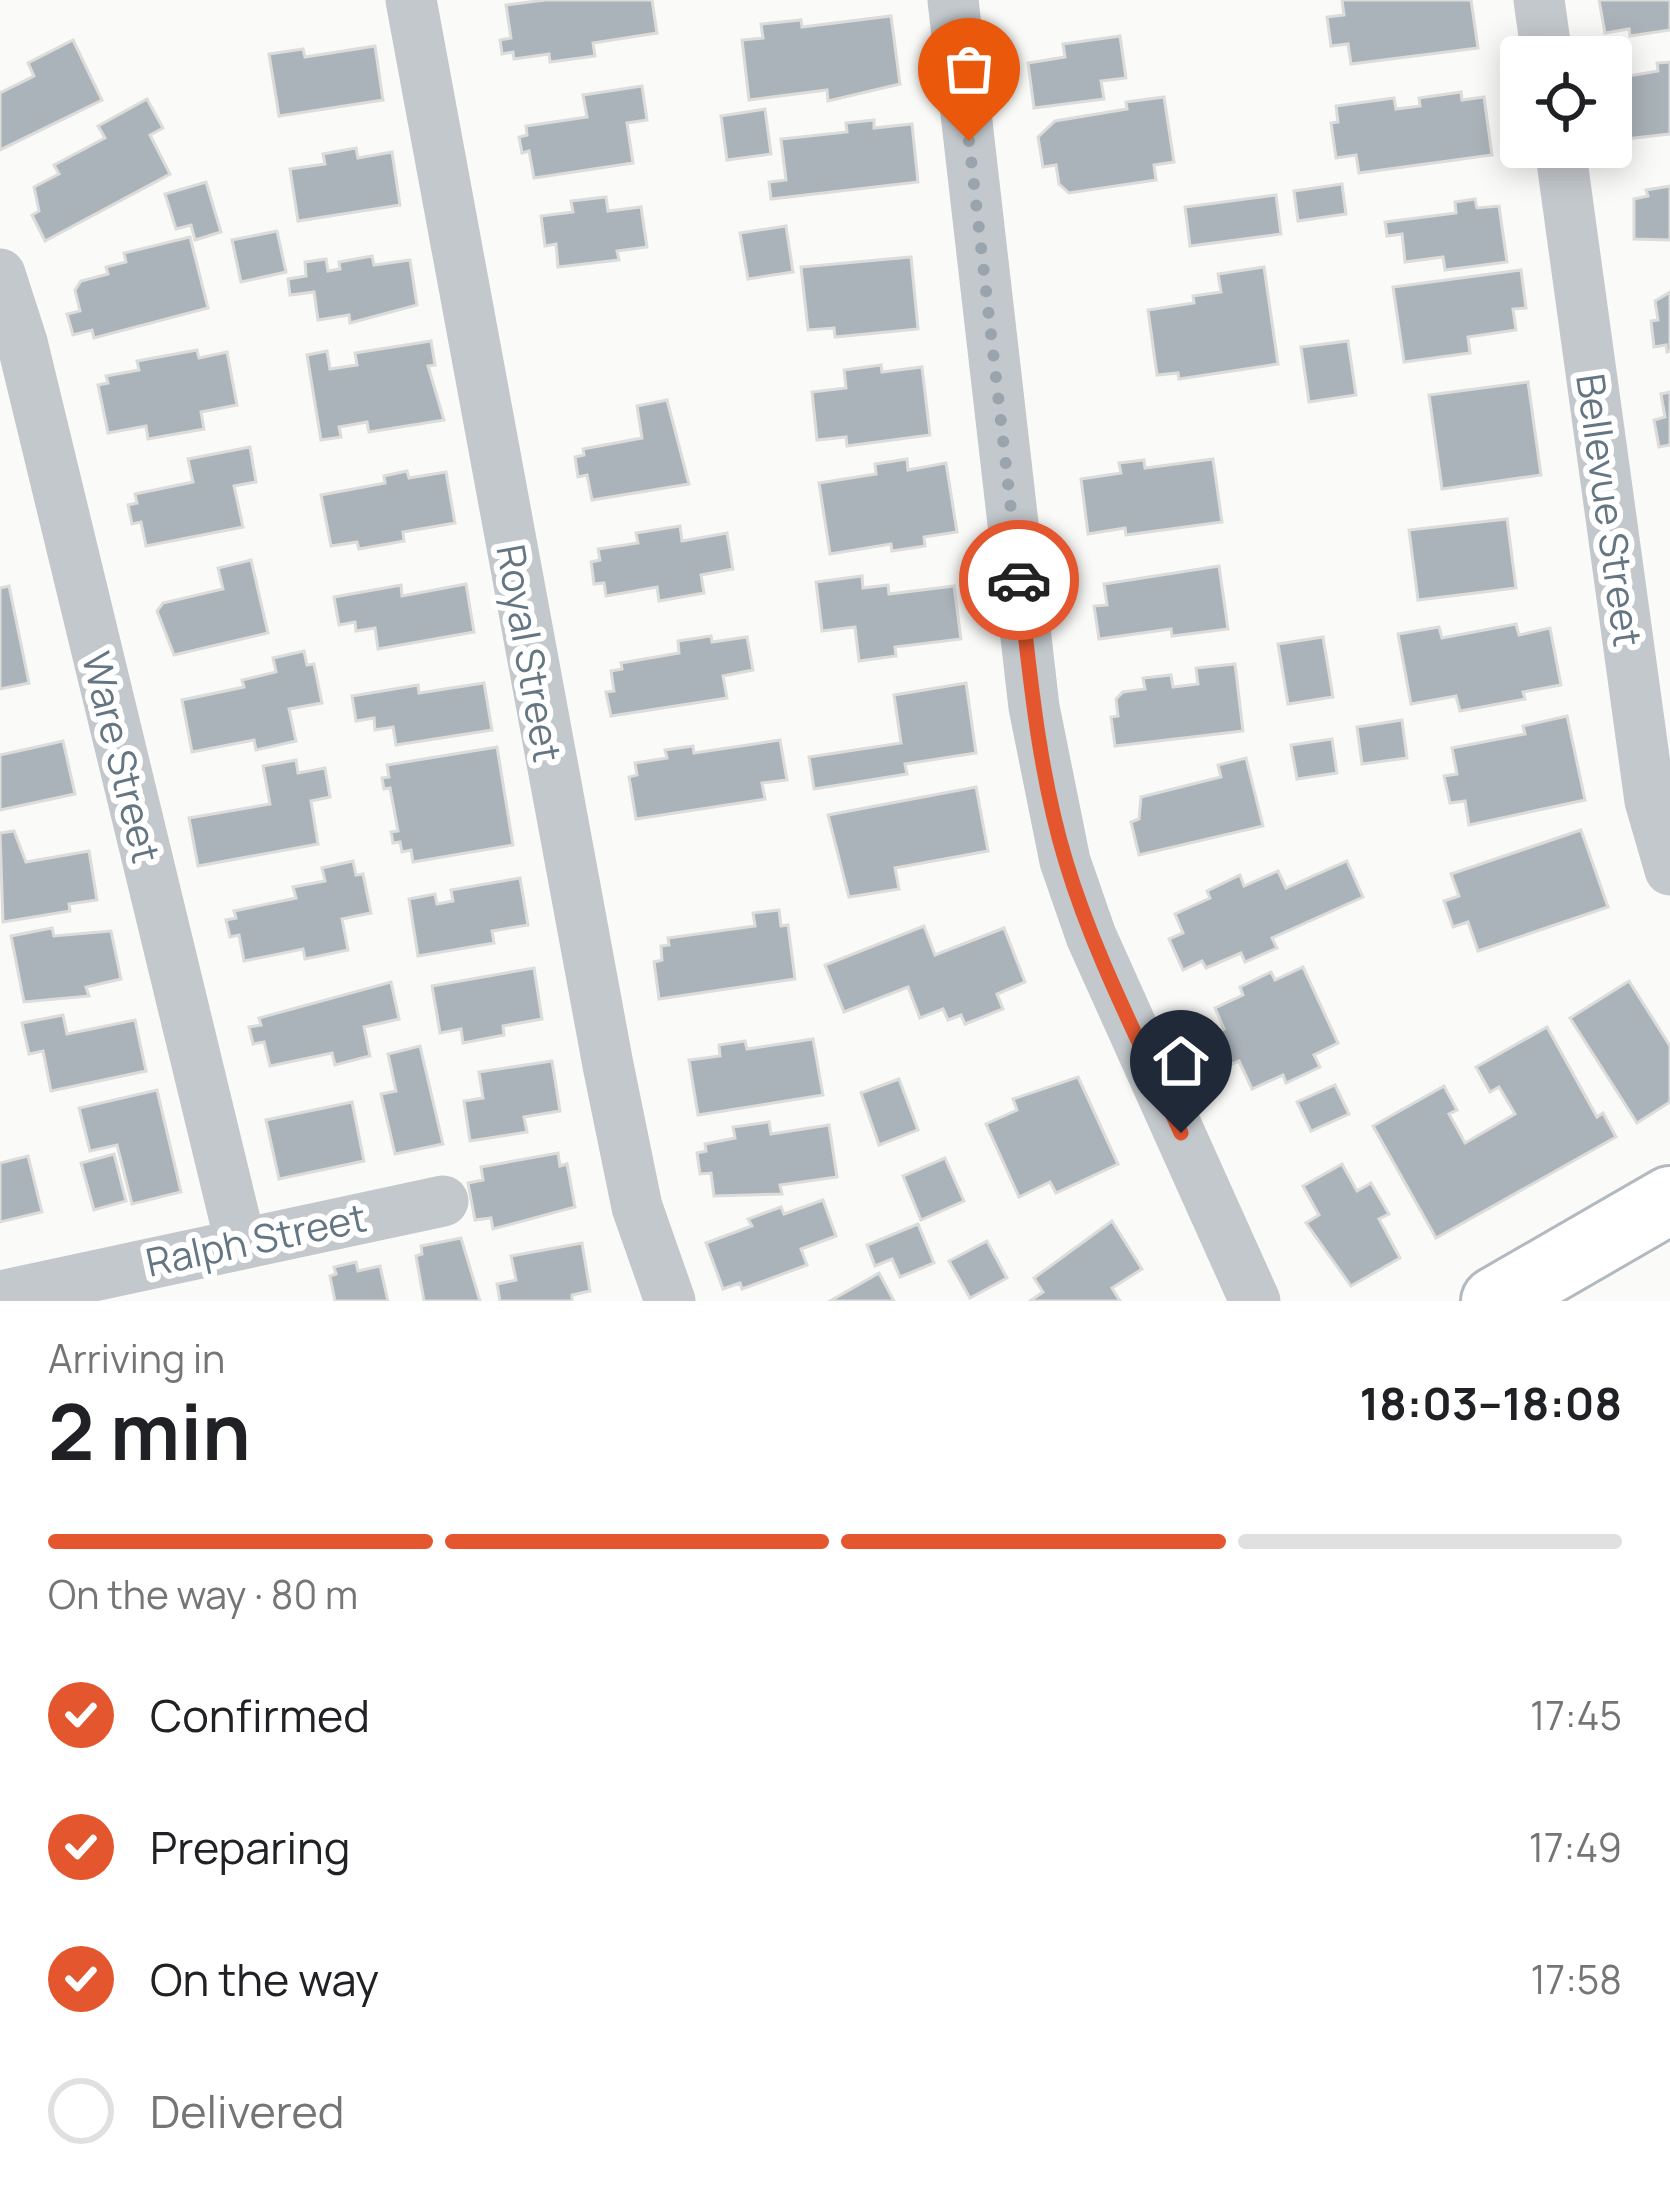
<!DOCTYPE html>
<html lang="en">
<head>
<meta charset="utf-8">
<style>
	body { margin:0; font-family:Manrope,sans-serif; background:#f2f2f2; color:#202124; height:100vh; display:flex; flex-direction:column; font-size:45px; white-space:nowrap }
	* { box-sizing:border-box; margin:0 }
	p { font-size:39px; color:#757577 }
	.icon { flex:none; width:66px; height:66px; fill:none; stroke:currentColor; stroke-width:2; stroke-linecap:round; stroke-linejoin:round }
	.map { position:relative; height:1301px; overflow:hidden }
	.drawer { display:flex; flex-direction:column; background:#fff; flex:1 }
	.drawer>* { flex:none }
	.controls { position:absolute; left:1500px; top:36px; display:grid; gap:24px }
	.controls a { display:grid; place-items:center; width:132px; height:132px; border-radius:12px; background:#fff; box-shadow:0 6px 30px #0003; font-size:60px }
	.pin { position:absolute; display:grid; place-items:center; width:102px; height:102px; color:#fff; margin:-123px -51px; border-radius:50% 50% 50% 0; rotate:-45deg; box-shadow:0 0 12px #0007 }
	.pin .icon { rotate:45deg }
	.courier { position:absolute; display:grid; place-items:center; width:120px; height:120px; margin:-60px; border:9px solid #e4572e; border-radius:50%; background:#fff; color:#222; box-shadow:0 3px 15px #0007 }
	.head em { font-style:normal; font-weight:700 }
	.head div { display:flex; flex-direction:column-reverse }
	.head { display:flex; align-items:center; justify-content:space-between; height:204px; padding:0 48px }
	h1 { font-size:78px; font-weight:700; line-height:90px }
	.bar { display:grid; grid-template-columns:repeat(4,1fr); gap:18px 12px; align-content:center; height:144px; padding:0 48px }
	.bar i { height:15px; border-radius:9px; background:#e0e0e0 }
	.bar .selected { background:#e4572e }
	.bar p { grid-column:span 4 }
	ol { padding:0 48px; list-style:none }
	li { display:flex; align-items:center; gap:36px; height:132px }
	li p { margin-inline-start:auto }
	li .icon { padding:12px; border-radius:50%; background:#e4572e; color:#fff; stroke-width:4 }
	li:last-child { color:#757577 }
	li i { width:66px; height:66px; border:6px solid #e0e0e0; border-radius:50% }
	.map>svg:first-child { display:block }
	.building { fill:#aab3b9; stroke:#dcdcda; stroke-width:3 }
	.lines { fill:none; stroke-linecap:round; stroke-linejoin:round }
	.secondary-casing { stroke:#b3babf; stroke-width:72 }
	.minor { stroke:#c3c8cc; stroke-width:51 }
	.secondary { stroke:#fff; stroke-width:66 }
	.done { stroke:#99a4ac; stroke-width:12; stroke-dasharray:0 21.6 }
	.route { stroke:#e4572e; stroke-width:15 }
	.labels { text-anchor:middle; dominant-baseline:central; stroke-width:12; stroke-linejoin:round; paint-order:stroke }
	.street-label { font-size:39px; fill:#657683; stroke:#fff }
</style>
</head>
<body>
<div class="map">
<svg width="1670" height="1301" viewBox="0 0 1670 1301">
	<rect width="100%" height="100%" fill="#fafaf8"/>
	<!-- building -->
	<g class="building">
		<polygon points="545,0 652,0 657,33 593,43 595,56 550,62 549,54 514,59 513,52 502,54 500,40 511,38 506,5"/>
		<polygon points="1342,0 1471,0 1478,48 1351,64 1348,44 1331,46 1327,17 1344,15"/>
		<polygon points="1599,0 1670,0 1670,30 1630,36 1629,29 1605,33"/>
		<polygon points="891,16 900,84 828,101 827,90 749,100 742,40 763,38 761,24 801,20 802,27"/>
		<polygon points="1120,36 1126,78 1101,81 1104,99 1034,108 1028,63 1065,57 1063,44"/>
		<polygon points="73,40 102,100 0,150 0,93 34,76 28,63"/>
		<polygon points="375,46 383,100 279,116 269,54 303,49 305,57"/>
		<polygon points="1670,62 1670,134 1616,140 1611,79 1658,71 1657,63"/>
		<polygon points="642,86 647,120 627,123 633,163 534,178 529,151 522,153 519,137 527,135 526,126 587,117 583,95"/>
		<polygon points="1461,92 1462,100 1484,97 1492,155 1359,173 1356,155 1336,158 1331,123 1338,122 1336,106 1394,98 1396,109 1420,106 1419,98"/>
		<polygon points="1164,97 1174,162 1154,165 1156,180 1069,193 1059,184 1056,165 1043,167 1038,137 1055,121 1127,109 1126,102"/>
		<polygon points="147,99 163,128 150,135 170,174 45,241 32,215 39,211 34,187 59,174 54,165 105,138 98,126"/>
		<polygon points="765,109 771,154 727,160 721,116"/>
		<polygon points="874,120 874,128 912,124 918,182 771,199 769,182 786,180 781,139 847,132 846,123"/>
		<polygon points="356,148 358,158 392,152 400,205 298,221 290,169 325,164 323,154"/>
		<polygon points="206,182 221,232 195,240 191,225 176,229 165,194"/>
		<polygon points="1342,184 1346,214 1298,221 1294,191"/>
		<polygon points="1670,186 1670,240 1634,239 1634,199 1648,196 1646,190"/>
		<polygon points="1276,195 1281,234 1190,246 1185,207"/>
		<polygon points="606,197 608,211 641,207 647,247 617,251 619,260 558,267 556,244 545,246 541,216 573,212 571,201"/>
		<polygon points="1475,199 1477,208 1499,206 1507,262 1445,270 1443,257 1405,262 1402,234 1387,236 1385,222 1456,213 1455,202"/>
		<polygon points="786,226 793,272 748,279 740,233"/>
		<polygon points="277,231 286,272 241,282 232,240"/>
		<polygon points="190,237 208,308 94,338 92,330 73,335 67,314 80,311 75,290 81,281 108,274 106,267 126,262 124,253"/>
		<polygon points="372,256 374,265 410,260 417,305 350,323 349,315 318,320 314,292 290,295 288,279 306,276 305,262 326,259 328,271 340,269 339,262"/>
		<polygon points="911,257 918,329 835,337 834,328 808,330 801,267"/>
		<polygon points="1264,267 1278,364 1179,379 1178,373 1157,375 1148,310 1194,303 1193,296 1221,292 1218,274"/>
		<polygon points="1521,270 1526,308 1513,309 1516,330 1468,337 1470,353 1404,362 1393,287"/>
		<polygon points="1670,292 1670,351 1667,352 1666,345 1654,347 1651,321 1658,320 1655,301"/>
		<polygon points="431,341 435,365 428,366 444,420 369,432 367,422 339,427 341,437 321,440 307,355 327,351 330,369 357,365 355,353"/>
		<polygon points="1348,341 1356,395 1309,402 1301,347"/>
		<polygon points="197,350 199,358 227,352 237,405 201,412 204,429 148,439 146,426 108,433 98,385 108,383 106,376 139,370 137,361"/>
		<polygon points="881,365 882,372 922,367 930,435 847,446 846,437 817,440 812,392 846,388 844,370"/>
		<polygon points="1528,382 1541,475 1442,489 1429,395"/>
		<polygon points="1670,392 1670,445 1659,447 1654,420 1665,417 1661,394"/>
		<polygon points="667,400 689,484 592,500 587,475 578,477 575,457 584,455 583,449 642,438 637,406"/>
		<polygon points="250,447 256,482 234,486 243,527 146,546 141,522 132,524 128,505 137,503 135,494 193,482 188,459"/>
		<polygon points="907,459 908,470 946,463 957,532 924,537 925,546 892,551 891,544 830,554 819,483 876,474 875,464"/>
		<polygon points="1213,459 1222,522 1126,535 1125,528 1088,534 1081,479 1121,473 1119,463 1144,460 1145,468"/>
		<polygon points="407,471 409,478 446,472 455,523 403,532 404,541 359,549 357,542 331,546 321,495 385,483 384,476"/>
		<polygon points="1507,519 1516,588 1418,600 1409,530"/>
		<polygon points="680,526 682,541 727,533 733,569 701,575 704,593 659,601 657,587 606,596 604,583 594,584 591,562 600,560 598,549 638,543 636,533"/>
		<polygon points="251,560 268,633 174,655 157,611 163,603 223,589 218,568"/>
		<polygon points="1219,566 1228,629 1172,636 1171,629 1099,639 1094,606 1107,605 1104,584"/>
		<polygon points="862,576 863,588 888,585 889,594 954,586 961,639 895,647 896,656 859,661 855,627 822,631 816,582"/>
		<polygon points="466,584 474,632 378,649 375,628 356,631 355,622 339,625 334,597 401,585 402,596"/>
		<polygon points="9,586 29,683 0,689 0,588"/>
		<polygon points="1516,624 1519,635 1550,628 1561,685 1523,692 1525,699 1460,711 1456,696 1411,704 1398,634 1439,627 1442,638"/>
		<polygon points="711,636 712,642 747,637 753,670 723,676 727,698 611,716 606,692 614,691 611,671 622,669 621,663 679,653 678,641"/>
		<polygon points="1323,637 1333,697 1288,704 1278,644"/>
		<polygon points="304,651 307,665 314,664 322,703 289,709 296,741 256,750 254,740 192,752 182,700 244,687 242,680 276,672 273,658"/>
		<polygon points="1235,664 1243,731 1115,746 1111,717 1118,716 1116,699 1123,692 1145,689 1143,678 1171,675 1173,687 1198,684 1196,668"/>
		<polygon points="484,683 492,730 396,745 393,727 375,730 374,718 356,721 352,696 418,685 419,693"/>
		<polygon points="966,683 976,753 905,764 907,774 814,789 809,757 901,743 894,695"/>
		<polygon points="1567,716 1585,800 1469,825 1465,801 1450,803 1444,776 1457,774 1452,748 1525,734 1523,726"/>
		<polygon points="1402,720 1407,758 1362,764 1357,727"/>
		<polygon points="1332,739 1337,773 1297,779 1291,745"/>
		<polygon points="780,740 787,780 762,783 765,799 636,819 629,777 637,775 635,763 667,758 665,750 693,746 694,753"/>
		<polygon points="63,741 75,794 0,810 0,755"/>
		<polygon points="497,747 513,845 413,862 411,850 402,852 400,842 393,843 391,832 398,831 390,788 384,789 382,778 389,777 387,765"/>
		<polygon points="1246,758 1263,826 1139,855 1131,822 1139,819 1141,797 1221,777 1218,765"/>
		<polygon points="296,760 298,773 325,768 330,797 311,801 318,844 198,866 189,818 270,804 263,766"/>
		<polygon points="976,787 988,851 895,868 899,889 849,897 828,815"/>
		<polygon points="1581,830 1608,907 1478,951 1468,922 1453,927 1444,901 1459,896 1451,874"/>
		<polygon points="14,831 26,862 89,851 97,900 69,904 70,911 3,922 0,833"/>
		<polygon points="353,861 356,875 363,874 371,913 342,919 348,950 305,959 303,949 244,961 239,935 230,937 226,920 236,918 234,911 296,898 293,887 325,881 322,868"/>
		<polygon points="1347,861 1363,897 1272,938 1277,948 1245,962 1241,953 1206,968 1202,961 1183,970 1169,939 1183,933 1175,914 1210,898 1207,891 1240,875 1244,886 1278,871 1286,888"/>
		<polygon points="520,878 528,925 492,931 494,943 418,956 409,899 435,894 437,904 453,901 451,890"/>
		<polygon points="779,910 781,926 788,925 795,979 659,999 654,962 662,960 661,946 669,945 668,938 755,926 753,913"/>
		<polygon points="924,926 935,955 1004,928 1025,982 997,994 1003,1009 965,1024 961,1015 948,1020 943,1009 920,1018 908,987 844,1012 825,965"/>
		<polygon points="52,928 54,936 111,931 121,979 86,987 89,996 24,1002 11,936"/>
		<polygon points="1303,967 1338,1043 1314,1055 1320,1067 1286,1083 1283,1075 1252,1089 1239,1061 1225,1067 1210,1035 1224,1029 1215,1008 1243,995 1240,987 1271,972 1275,980"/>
		<polygon points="534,968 542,1019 503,1026 504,1035 463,1043 461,1029 440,1033 432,986"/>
		<polygon points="1629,981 1670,1046 1670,1102 1637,1123 1570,1018"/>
		<polygon points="391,982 399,1019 364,1027 370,1056 335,1065 332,1053 270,1066 264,1042 253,1044 249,1027 261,1025 259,1018"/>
		<polygon points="63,1015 67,1034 135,1020 146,1071 51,1091 43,1051 29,1054 22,1023"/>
		<polygon points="1547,1027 1597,1117 1603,1113 1616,1137 1436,1238 1373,1126 1444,1086 1457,1110 1449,1114 1465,1143 1515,1114 1499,1087 1490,1092 1476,1067"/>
		<polygon points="813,1039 823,1095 698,1115 689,1060 720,1056 719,1045 745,1041 747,1049"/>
		<polygon points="420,1046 443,1144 395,1154 381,1094 396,1091 388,1054"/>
		<polygon points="552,1061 560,1111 524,1117 527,1132 470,1141 464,1101 483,1098 479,1072"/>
		<polygon points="1078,1077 1118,1164 1056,1193 1050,1182 1019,1197 986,1124 1017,1110 1013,1099"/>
		<polygon points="899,1079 918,1130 879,1145 861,1093"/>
		<polygon points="1335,1085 1349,1114 1311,1131 1297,1102"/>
		<polygon points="157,1090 181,1192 132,1204 117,1145 90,1151 79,1108"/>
		<polygon points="352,1102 364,1161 279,1179 266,1120"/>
		<polygon points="769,1122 771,1134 829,1125 837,1177 780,1185 782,1194 714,1196 711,1173 700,1174 697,1153 706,1151 705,1144 735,1138 733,1127"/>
		<polygon points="558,1153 560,1166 567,1164 575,1207 493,1229 491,1218 475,1220 468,1183 483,1180 481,1167"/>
		<polygon points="114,1154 126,1201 94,1210 81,1163"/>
		<polygon points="28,1156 42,1212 0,1222 0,1163"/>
		<polygon points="945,1158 964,1201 921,1220 903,1176"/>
		<polygon points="1342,1164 1357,1191 1371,1183 1389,1214 1379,1219 1400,1258 1351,1286 1306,1223 1319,1215 1303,1186"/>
		<polygon points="823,1200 836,1236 801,1249 807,1265 742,1289 740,1283 723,1289 706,1243 752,1226 748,1219 781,1207 784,1214"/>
		<polygon points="1112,1221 1142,1269 1112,1288 1120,1301 1030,1301 1043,1292 1034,1278"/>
		<polygon points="918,1224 934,1263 900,1277 892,1259 875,1266 867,1245"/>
		<polygon points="461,1238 480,1301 424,1301 416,1256 422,1254 421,1246"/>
		<polygon points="987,1241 1007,1278 970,1298 949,1261"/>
		<polygon points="582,1243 590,1291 572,1295 572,1301 500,1301 497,1284 516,1280 511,1256"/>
		<polygon points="356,1262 358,1271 380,1266 388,1301 335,1301 330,1276 336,1274 334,1267"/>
		<polygon points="879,1273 894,1301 830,1301"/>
	</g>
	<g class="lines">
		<defs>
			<polyline id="secondary" points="1495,1301 1670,1200"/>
		</defs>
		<!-- secondary casing -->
		<use href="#secondary" class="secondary-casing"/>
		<!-- minor -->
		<g class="minor">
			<polyline points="411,0 608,1065 637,1207 670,1301"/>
			<polyline points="953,0 1034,707 1065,861 1091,936 1255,1301"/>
			<polyline points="1539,0 1547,57"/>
			<polyline points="1560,147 1650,801 1670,870"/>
			<polyline points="0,274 22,342 240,1241"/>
			<polyline points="0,1296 443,1201"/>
		</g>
		<!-- secondary -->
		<use href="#secondary" class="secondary"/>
	</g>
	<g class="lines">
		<!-- done -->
		<polyline class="done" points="969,141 1019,580"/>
		<!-- route -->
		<path class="route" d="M1019,580C1030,674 1038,770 1066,862C1094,955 1141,1044 1181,1133"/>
	</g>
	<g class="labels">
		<!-- street labels -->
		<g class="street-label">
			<text transform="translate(1610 510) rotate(82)">Bellevue Street</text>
			<text transform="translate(530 653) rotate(80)">Royal Street</text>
			<text transform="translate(122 757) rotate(76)">Ware Street</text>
			<text transform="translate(256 1239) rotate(-12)">Ralph Street</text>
		</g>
	</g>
</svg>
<div class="controls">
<a><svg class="icon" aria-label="locate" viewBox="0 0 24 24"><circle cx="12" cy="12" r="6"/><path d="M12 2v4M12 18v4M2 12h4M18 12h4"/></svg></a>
</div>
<div class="pin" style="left:969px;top:141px;background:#ea580c"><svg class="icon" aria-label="bag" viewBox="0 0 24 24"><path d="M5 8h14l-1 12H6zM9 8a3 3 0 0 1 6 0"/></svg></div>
<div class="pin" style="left:1181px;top:1133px;background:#1f2937"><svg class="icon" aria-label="home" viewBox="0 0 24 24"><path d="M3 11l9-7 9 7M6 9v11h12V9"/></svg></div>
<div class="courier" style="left:1019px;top:580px"><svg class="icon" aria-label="car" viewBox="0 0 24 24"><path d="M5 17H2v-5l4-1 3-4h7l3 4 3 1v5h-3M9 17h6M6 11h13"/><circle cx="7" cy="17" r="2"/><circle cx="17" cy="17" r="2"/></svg></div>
</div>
<section class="drawer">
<div class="head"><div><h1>2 min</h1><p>Arriving in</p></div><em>18:03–18:08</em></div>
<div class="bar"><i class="selected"></i><i class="selected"></i><i class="selected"></i><i></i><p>On the way · 80 m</p></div>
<ol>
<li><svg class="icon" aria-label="check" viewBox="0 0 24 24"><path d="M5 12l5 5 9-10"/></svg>Confirmed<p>17:45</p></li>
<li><svg class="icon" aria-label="check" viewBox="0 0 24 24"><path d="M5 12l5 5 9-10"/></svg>Preparing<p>17:49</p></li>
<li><svg class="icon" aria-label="check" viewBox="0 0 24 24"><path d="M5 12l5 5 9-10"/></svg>On the way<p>17:58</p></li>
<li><i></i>Delivered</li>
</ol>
</section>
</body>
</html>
